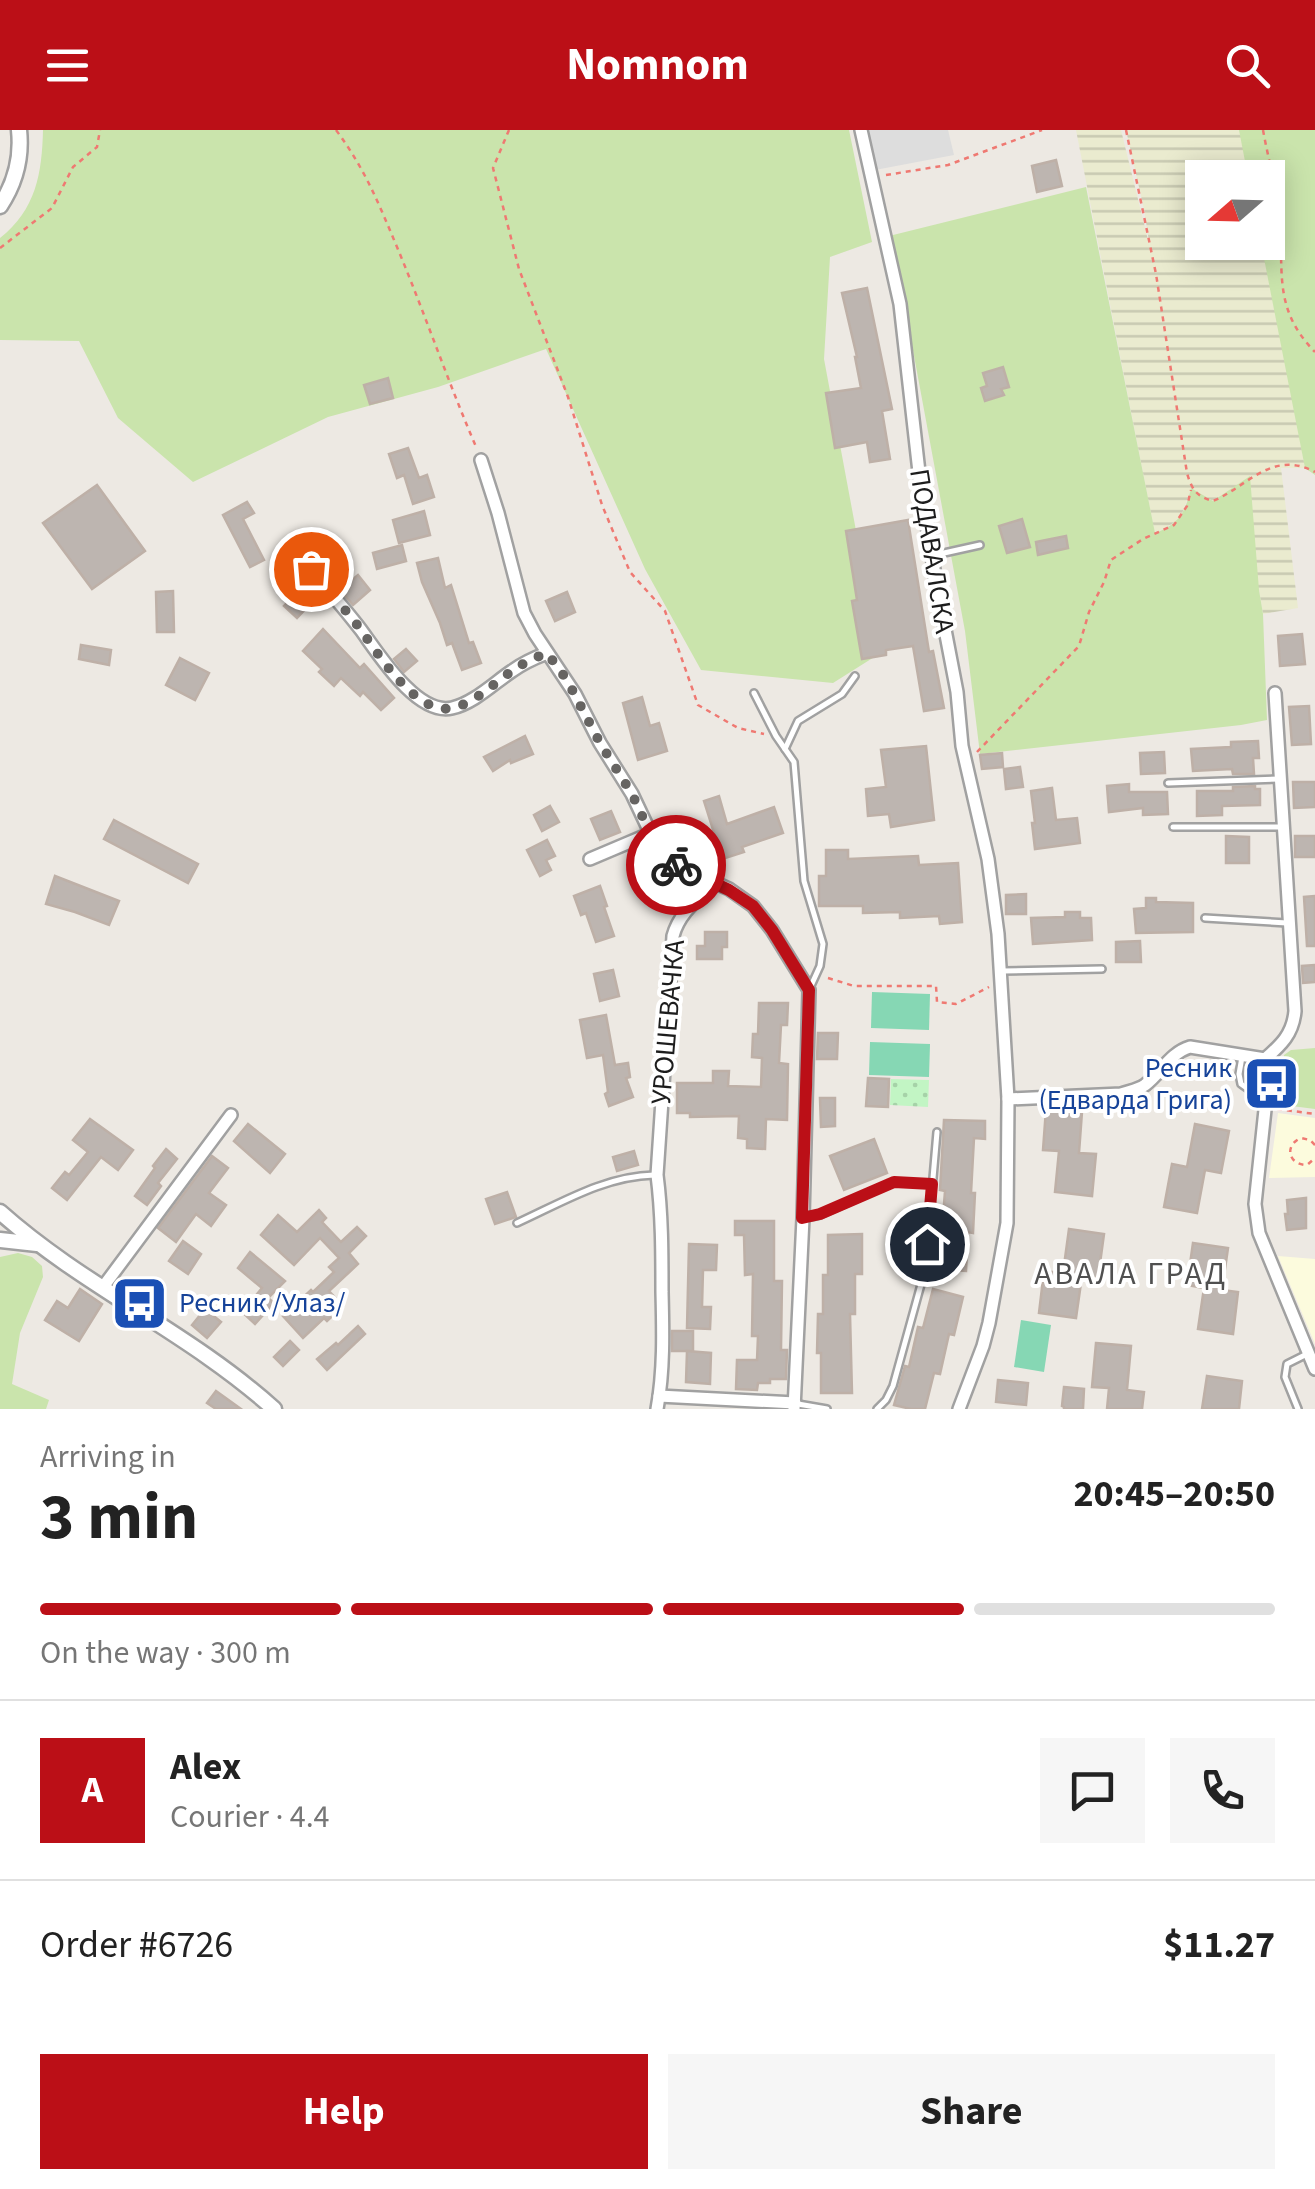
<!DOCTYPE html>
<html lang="en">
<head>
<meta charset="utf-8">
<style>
	body { margin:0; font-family:"Source Sans 3",sans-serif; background:#f6f6f6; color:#222; height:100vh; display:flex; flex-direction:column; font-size:38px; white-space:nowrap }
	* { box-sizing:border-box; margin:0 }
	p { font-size:32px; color:#767676 }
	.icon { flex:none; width:55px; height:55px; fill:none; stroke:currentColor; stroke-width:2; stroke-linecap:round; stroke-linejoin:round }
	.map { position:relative; height:1279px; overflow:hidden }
	.side { display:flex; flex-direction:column; background:#fff; flex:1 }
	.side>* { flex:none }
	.needle { width:65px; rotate:250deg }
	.tools { position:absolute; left:1185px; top:30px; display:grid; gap:20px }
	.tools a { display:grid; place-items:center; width:100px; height:100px; border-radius:0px; background:#fff; box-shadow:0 5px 25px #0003; font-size:50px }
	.pin { position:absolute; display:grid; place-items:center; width:85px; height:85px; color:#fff; margin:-42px; border:5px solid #fff; border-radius:50%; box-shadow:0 2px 10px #0007 }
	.courier { position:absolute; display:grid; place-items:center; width:100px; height:100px; margin:-50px; border:8px solid #bb0f17; border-radius:50%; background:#fff; color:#222; box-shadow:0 2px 12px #0007 }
	.overview em { font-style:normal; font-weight:700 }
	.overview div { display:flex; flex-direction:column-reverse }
	.overview { display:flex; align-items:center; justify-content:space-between; height:170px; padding:0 40px }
	h1 { font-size:65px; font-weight:700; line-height:75px }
	.bar { display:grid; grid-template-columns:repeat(4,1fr); gap:15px 10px; align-content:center; height:120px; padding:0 40px }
	.bar i { height:12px; border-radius:8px; background:#e0e0e0 }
	.bar .on { background:#bb0f17 }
	.bar p { grid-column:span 4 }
	.line { display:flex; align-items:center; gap:25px; padding:0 40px; border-top:2px solid #e0e0e0 }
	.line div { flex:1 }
	.round { display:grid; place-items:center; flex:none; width:105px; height:105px; border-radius:0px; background:#f6f6f6 }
	.button { display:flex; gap:20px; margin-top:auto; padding:20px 40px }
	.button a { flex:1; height:115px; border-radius:0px; background:#bb0f17; color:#fff; font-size:40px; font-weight:700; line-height:115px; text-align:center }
	.button a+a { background:#f6f6f6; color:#222 }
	header { display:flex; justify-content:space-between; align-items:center; height:130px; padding:0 40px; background:#bb0f17; color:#fff; font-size:45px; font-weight:700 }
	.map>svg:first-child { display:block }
	.education { fill:#fcfbdd }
	.farmland { fill:url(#farmland-rules) }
	.grass { fill:#cae4ac }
	.park { fill:url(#park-dots) }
	.pitch { fill:#86d7b4 }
	.parking { fill:#ddd }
	.building { fill:#bdb5b0; stroke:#beb0a7; stroke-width:2.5 }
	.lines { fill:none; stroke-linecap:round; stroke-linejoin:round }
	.service-casing { stroke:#a1a1a1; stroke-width:10 }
	.minor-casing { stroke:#a1a1a1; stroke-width:16 }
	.tertiary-casing { stroke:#a1a1a1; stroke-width:19 }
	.path { stroke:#ef7972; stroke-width:2.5; stroke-dasharray:5 5; stroke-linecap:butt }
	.service { stroke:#fff; stroke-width:5 }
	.minor { stroke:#fff; stroke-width:11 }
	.tertiary { stroke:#fff; stroke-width:14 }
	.done { stroke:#666462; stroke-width:10; stroke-dasharray:0 18 }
	.route { stroke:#bb0f17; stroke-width:12 }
	.labels { text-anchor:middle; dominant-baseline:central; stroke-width:8; stroke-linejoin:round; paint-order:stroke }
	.street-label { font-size:28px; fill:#1d1d1d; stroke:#fff }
	.transit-label { font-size:28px; fill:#164399; stroke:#fff; text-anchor:end }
	.quarter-label { font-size:32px; letter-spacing:2.5px; fill:#505050; stroke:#fff }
</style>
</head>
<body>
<header><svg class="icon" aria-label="menu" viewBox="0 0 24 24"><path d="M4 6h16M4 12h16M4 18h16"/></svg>Nomnom<svg class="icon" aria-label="search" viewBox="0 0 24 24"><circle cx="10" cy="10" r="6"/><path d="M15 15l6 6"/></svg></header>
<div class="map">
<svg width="1315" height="1279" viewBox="0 0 1315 1279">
	<defs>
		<pattern id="farmland-rules" width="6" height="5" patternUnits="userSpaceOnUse" patternTransform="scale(2.5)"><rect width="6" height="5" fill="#eaebcf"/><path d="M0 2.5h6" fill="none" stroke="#c8c9b1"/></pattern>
		<pattern id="park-dots" width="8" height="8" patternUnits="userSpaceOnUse" patternTransform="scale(2.5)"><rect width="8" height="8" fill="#c2f5c4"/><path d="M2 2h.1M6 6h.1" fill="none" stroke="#a6d2a8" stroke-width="1.8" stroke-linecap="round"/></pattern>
	</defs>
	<rect width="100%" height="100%" fill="#ede9e3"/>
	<!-- education -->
	<g class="education">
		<polygon points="1278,983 1315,988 1315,1047 1269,1048"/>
		<polygon points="1278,1126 1315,1129 1315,1214"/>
	</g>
	<!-- farmland -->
	<polygon class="farmland" points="1076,0 1121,0 1150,118 1144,79 1126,0 1244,0 1254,47 1202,48 1202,112 1267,113 1305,338 1281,338 1298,478 1263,484 1259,460 1213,371 1191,359 1180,389 1155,404"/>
	<!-- grass -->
	<g class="grass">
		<path d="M43,0H849L872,112L830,127L824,229L879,524L833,553L701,540L645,439L546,219L438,257L328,287L193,352L118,288L79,211L0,210V108C36,80 42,43 43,0Z"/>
		<polygon points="1239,0 1315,0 1315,345 1305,338 1261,113 1268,112 1268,48 1248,47"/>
		<path d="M1086,57L1155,403C1179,394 1185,383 1191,358L1213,371L1250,346L1259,460L1263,484L1267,590L1241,595L980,624L965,501L902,161L889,106Z"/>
		<polygon points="1315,918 1315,979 1276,974 1284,925 1291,920"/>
		<polygon points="18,1123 32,1127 42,1136 43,1147 20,1203 12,1254 49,1270 46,1279 0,1279 0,1127"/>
	</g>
	<!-- park -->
	<polygon class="park" points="891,949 929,950 928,977 890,975"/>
	<!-- pitch -->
	<g class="pitch">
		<polygon points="872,862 930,864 929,900 871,898"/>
		<polygon points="870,912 930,914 929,947 869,945"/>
		<polygon points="1021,1190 1051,1195 1044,1242 1014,1237"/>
	</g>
	<!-- parking -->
	<polygon class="parking" points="864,0 948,0 954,25 875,40"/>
	<!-- building -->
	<g class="building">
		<polygon points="1056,30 1062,56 1037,62 1032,36"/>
		<polygon points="867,158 892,279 882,281 890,329 870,332 867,312 835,318 826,263 861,258 855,227 857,227 842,163"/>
		<polygon points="1003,237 1009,257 1001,259 1004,265 985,271 981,258 987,256 983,243"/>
		<polygon points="388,248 393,268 370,274 364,255"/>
		<polygon points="408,318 419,348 427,345 434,367 413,374 404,345 397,348 389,324"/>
		<polygon points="97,355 145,421 92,459 43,393"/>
		<polygon points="247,372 254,383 243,389 264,430 250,437 223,385"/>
		<polygon points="424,381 430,405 399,413 393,390"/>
		<polygon points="1022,389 1030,417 1007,423 999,396"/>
		<polygon points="908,390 929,522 933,521 944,578 924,581 913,516 886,520 886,525 862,529 852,471 857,470 846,401"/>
		<polygon points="1066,406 1068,418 1038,425 1036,412"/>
		<polygon points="402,415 406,431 377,439 373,423"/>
		<polygon points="438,428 445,458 451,455 469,513 473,512 481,533 462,540 452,513 447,515 440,493 422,452 417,433"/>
		<polygon points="358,445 370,460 353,475 340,460"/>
		<polygon points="299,460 312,472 297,488 284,476"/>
		<polygon points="173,461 174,502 157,502 156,462"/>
		<polygon points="567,462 575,482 555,491 546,471"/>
		<polygon points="323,499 360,538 364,534 394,568 381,580 363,562 360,566 341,548 334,556 319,542 322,539 303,521"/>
		<polygon points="1302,504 1305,534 1280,536 1278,506"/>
		<polygon points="81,515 111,520 109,535 79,529"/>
		<polygon points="406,519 417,531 404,542 394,529"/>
		<polygon points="180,528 209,543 195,570 166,555"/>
		<polygon points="642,567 650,596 659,593 667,621 638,630 623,573"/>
		<polygon points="1309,576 1311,614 1292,615 1289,577"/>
		<polygon points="525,606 533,624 511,633 510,630 493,641 484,627"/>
		<polygon points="1258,611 1259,628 1253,628 1254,644 1233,644 1232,639 1193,641 1191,619 1231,617 1231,612"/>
		<polygon points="926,616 934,690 891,697 889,684 868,686 866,659 886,657 881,620"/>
		<polygon points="1164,622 1165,643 1141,644 1140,623"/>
		<polygon points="1002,623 1003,637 982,639 980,625"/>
		<polygon points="1020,637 1023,657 1006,659 1004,639"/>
		<polygon points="1293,652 1315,652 1315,677 1294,678"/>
		<polygon points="1129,654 1129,662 1167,662 1168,684 1143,685 1143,678 1109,682 1107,656"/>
		<polygon points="1255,656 1255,659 1260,659 1260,675 1222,676 1222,685 1197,686 1197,661 1233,661 1233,657"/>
		<polygon points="1052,658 1056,690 1077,688 1080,713 1035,719 1032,693 1035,693 1031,661"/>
		<polygon points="719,666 727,694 774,677 783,703 742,717 744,722 713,732 706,712 716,709 704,671"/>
		<polygon points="550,676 559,692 542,701 534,685"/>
		<polygon points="611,681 620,702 600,710 591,689"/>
		<polygon points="114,690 198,734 188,753 104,709"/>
		<polygon points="1226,706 1249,707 1249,733 1226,733"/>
		<rect x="1295" y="706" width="20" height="21"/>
		<polygon points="547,710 555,726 546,730 551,740 540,746 527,720"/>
		<polygon points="826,720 848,720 848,729 918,726 919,735 958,733 962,792 940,794 939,786 900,788 900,782 863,783 863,776 819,776 819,746 826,746"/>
		<polygon points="55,746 119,771 109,795 75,782 46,774"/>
		<polygon points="600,756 607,776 604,777 614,806 596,812 586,783 581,785 574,766"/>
		<polygon points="1026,764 1026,784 1006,784 1006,765"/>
		<polygon points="1315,766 1315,816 1307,816 1304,767"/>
		<polygon points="1146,768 1156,768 1156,772 1193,773 1193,802 1136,803 1134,779 1146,778"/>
		<polygon points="1065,782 1080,782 1080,788 1091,788 1092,810 1033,814 1031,788 1065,787"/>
		<polygon points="705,802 727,802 727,817 722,817 722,829 697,829 697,816 705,816"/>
		<polygon points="1140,811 1141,832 1116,832 1116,812"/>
		<polygon points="1315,835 1315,852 1303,853 1302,836"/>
		<polygon points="613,840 619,866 600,871 594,844"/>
		<polygon points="759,873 788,873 787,895 781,895 779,933 788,934 787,990 766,989 765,1019 747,1018 747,1009 738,1008 739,986 690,987 690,983 677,983 677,953 713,953 713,941 729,941 728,956 761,957 762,928 752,927 753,904 758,904"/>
		<polygon points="606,885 615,935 628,933 630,947 626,948 633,967 609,976 605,964 608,962 603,925 587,928 580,890"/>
		<polygon points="818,903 838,903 837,929 817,929"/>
		<polygon points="868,948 889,949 888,977 866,976"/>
		<polygon points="820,968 835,968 835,996 821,997"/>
		<polygon points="1046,979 1082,982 1079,1023 1096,1024 1092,1066 1055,1062 1059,1021 1043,1020"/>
		<polygon points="90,989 133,1020 118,1040 101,1027 67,1070 52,1058 65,1042 69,1045 88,1022 73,1010"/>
		<polygon points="944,990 985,991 985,1009 974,1008 971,1063 975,1063 973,1103 968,1102 966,1141 935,1139 938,1100 942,1101 945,1061 940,1060"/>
		<polygon points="248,994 285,1024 270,1043 234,1011"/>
		<polygon points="1195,994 1229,1001 1221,1043 1205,1040 1197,1083 1164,1077 1172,1034 1187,1037"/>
		<polygon points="874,1009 887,1043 844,1060 830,1026"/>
		<polygon points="166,1019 177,1029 158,1053 161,1056 147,1075 135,1066 155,1038 153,1036"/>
		<polygon points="634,1021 638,1035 617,1041 613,1027"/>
		<polygon points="212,1026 228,1038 209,1063 226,1075 211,1096 196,1084 176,1112 158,1098"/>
		<polygon points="507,1062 516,1087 495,1094 486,1069"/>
		<polygon points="1306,1068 1306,1098 1287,1100 1285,1084 1288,1084 1287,1070"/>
		<polygon points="319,1080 326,1088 322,1092 341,1112 357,1097 366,1106 349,1123 358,1134 329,1161 343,1176 327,1191 324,1188 303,1208 283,1186 311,1160 313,1162 334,1142 329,1137 339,1128 320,1108 294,1135 261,1105 278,1085 297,1102"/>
		<polygon points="735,1091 774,1091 774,1151 782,1151 781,1220 787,1220 786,1249 770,1249 770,1253 758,1253 757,1260 736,1259 737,1230 757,1230 758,1206 752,1206 753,1144 745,1145 744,1105 735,1105"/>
		<polygon points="1069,1099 1104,1104 1098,1148 1082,1146 1076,1188 1039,1183 1044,1141 1063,1143"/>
		<polygon points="862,1104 862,1144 855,1144 855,1184 850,1184 852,1263 821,1263 821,1223 817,1223 818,1184 823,1184 823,1145 828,1145 828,1105"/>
		<polygon points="183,1111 201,1124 188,1144 169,1131"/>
		<polygon points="1193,1113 1228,1118 1222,1160 1238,1162 1233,1204 1198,1199 1204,1158 1187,1155"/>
		<polygon points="689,1114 717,1115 716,1140 703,1140 702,1177 711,1177 710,1199 687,1198"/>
		<polygon points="250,1122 285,1151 268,1168 274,1173 255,1194 242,1182 262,1158 238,1138"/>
		<polygon points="80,1159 102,1174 79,1211 45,1190 57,1171 68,1178"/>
		<polygon points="933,1159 963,1167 954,1205 949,1204 940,1244 934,1243 925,1279 911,1279 894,1275 905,1236 909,1237 918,1197 923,1198"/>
		<polygon points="205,1179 221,1192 207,1208 192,1195"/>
		<polygon points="358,1196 365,1204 327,1240 317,1229 336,1213 338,1215"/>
		<rect x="672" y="1201" width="21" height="20"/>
		<polygon points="290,1211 299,1220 283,1236 274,1227"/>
		<polygon points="1096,1213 1131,1216 1127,1260 1144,1262 1142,1279 1107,1279 1109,1258 1092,1257"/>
		<polygon points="687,1221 711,1223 710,1254 686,1252"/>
		<polygon points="1207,1246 1242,1251 1239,1279 1202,1279"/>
		<polygon points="998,1250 1028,1253 1026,1275 996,1272"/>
		<polygon points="1064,1257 1084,1259 1083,1279 1064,1279 1064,1277 1062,1276"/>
		<polygon points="216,1261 241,1279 216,1279 207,1273"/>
	</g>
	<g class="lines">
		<defs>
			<g id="service">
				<polyline points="935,425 980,415"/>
				<polyline points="754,563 776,606 794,632 804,751 823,814 820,836 810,858"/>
				<polyline points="785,619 798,591 842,564 855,546"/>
				<polyline points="1168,653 1280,649"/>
				<polyline points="1173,697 1280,697"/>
				<polyline points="1205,788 1287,793"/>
				<polyline points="1003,841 1102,839"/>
				<polyline points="1242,927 1239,944 1241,954 1265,971"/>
				<polyline points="806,1088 820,1085 894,1052 932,1054"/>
				<path d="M517,1093C561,1073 605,1046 654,1045"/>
				<polyline points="798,1274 827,1279"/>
				<polyline points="877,1279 886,1270 893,1256 925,1140 937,1002"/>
				<polyline points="1298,1279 1285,1247 1287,1234 1305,1225"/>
			</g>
			<g id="minor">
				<polyline points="861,0 900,174 920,351 937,458 957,562 962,616 988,729 998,804 1008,969 1007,1093 989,1193 983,1216 959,1279"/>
				<polyline points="481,330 498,383 524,483 535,504 575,564 600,613 632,664 657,717 674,734 729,759 753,776 772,800 809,860 803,1088 794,1279"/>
				<path d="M311,439C327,459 345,479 361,500C378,523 417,586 452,578C474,573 494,553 512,541C523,533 534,528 547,523"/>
				<polyline points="590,729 649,704"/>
				<path d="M1265,929C1281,915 1293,904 1295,881L1275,563"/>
				<polyline points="1265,929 1269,942 1255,1074 1259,1103 1315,1239"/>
				<path d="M1008,969L1121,964C1129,961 1138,960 1145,955C1161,943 1170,923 1190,917L1265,929"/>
				<polyline points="103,1157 231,985"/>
				<polyline points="659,1266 795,1273"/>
				<path d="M657,1279C664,1241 663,1201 662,1162C662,1123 662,1084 657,1045L673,806C679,783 698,769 714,753"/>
			</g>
			<g id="tertiary">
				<path d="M0,76C16,52 22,28 19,0"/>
				<path d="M0,1082C84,1157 190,1203 274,1279"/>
				<polyline points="0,1110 37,1114"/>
			</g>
		</defs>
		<!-- service casing -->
		<use href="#service" class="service-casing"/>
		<!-- minor casing -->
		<use href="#minor" class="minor-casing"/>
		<!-- tertiary casing -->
		<use href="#tertiary" class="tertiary-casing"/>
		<!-- path -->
		<g class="path">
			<path d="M336,0C365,39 378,72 397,117C425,184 448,252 477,319"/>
			<polyline points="509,0 493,38 519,139 568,267 602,375 630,442 665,481 698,575 738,598 764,604"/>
			<path d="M1126,0L1156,144L1187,343C1192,360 1196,366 1213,371C1247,357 1272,319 1315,342"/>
			<path d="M1263,0C1268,28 1276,56 1279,84C1285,139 1271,177 1315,222"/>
			<polyline points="886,45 948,35 1042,0"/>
			<polyline points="0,118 52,78 73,37 97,17 100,0"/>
			<polyline points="977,622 1079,516 1089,482 1104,452 1111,430 1143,409 1174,395 1187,376 1191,360"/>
			<polyline points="828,848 854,856 936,856 937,872 956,874 989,857"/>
			<polyline points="1277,979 1315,984"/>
			<path d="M1315,1015L1310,1010L1301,1008C1284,1015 1288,1035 1307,1035L1315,1028"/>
		</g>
		<!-- service -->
		<use href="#service" class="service"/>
		<!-- minor -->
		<use href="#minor" class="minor"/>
		<!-- tertiary -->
		<use href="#tertiary" class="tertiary"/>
	</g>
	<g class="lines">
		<!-- done -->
		<path class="done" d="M311,439C327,459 345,479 361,500C378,524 417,586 452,578C474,574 494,553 512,541C523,533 534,528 547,523L567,550L600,613L632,664L657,718L676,735"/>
		<!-- route -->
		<polyline class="route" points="676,735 729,760 753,776 772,800 809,860 802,1088 820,1084 894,1052 932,1054 927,1114"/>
	</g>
	<!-- icons -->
	<defs>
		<symbol id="bus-square" viewBox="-11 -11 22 22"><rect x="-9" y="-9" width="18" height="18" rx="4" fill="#1a4fb4" stroke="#fff"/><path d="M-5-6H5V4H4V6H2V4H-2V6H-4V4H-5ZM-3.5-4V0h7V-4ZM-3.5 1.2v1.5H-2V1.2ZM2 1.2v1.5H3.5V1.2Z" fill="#fff"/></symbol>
	</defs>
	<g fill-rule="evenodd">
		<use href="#bus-square" x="1240" y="922" width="63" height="63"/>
		<use href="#bus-square" x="108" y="1142" width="63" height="63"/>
	</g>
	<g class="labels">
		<!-- street labels -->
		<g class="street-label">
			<text transform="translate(932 421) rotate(81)">ПОДАВАЛСКА</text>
			<text transform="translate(668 892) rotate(-85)">УРОШЕВАЧКА</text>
		</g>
		<!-- transit labels -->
		<g class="transit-label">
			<text x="1232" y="938">Ресник<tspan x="1232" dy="32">(Едварда Грига)</tspan></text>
			<text x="179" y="1173" text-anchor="start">Ресник /Улаз/</text>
		</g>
		<!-- quarter labels -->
		<g class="quarter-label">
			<text x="1131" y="1144">АВАЛА ГРАД</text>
		</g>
	</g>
</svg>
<div class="tools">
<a><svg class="needle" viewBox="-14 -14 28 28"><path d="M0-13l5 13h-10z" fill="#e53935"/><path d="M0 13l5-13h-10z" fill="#767676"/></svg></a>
</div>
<div class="pin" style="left:311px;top:439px;background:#ea580c"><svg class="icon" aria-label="bag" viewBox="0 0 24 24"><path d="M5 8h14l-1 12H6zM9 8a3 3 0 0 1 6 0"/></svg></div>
<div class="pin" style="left:927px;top:1114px;background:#1f2937"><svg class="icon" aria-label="home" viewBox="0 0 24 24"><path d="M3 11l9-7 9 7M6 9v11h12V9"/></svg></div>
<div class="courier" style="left:676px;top:735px"><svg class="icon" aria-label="bike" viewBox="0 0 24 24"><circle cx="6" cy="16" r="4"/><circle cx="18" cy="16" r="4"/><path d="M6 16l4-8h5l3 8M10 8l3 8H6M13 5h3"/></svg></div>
</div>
<section class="side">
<div class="overview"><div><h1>3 min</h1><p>Arriving in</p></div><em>20:45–20:50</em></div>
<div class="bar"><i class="on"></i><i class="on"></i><i class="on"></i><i></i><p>On the way · 300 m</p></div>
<div class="line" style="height:180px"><b class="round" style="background:#bb0f17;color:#fff">A</b><div><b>Alex</b><p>Courier · 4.4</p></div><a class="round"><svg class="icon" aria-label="chat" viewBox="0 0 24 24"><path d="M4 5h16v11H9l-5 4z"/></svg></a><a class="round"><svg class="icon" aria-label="phone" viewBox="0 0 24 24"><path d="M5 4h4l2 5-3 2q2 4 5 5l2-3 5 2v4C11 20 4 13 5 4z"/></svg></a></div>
<div class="line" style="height:130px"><div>Order #6726</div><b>$11.27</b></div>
<div class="button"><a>Help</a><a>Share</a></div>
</section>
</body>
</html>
